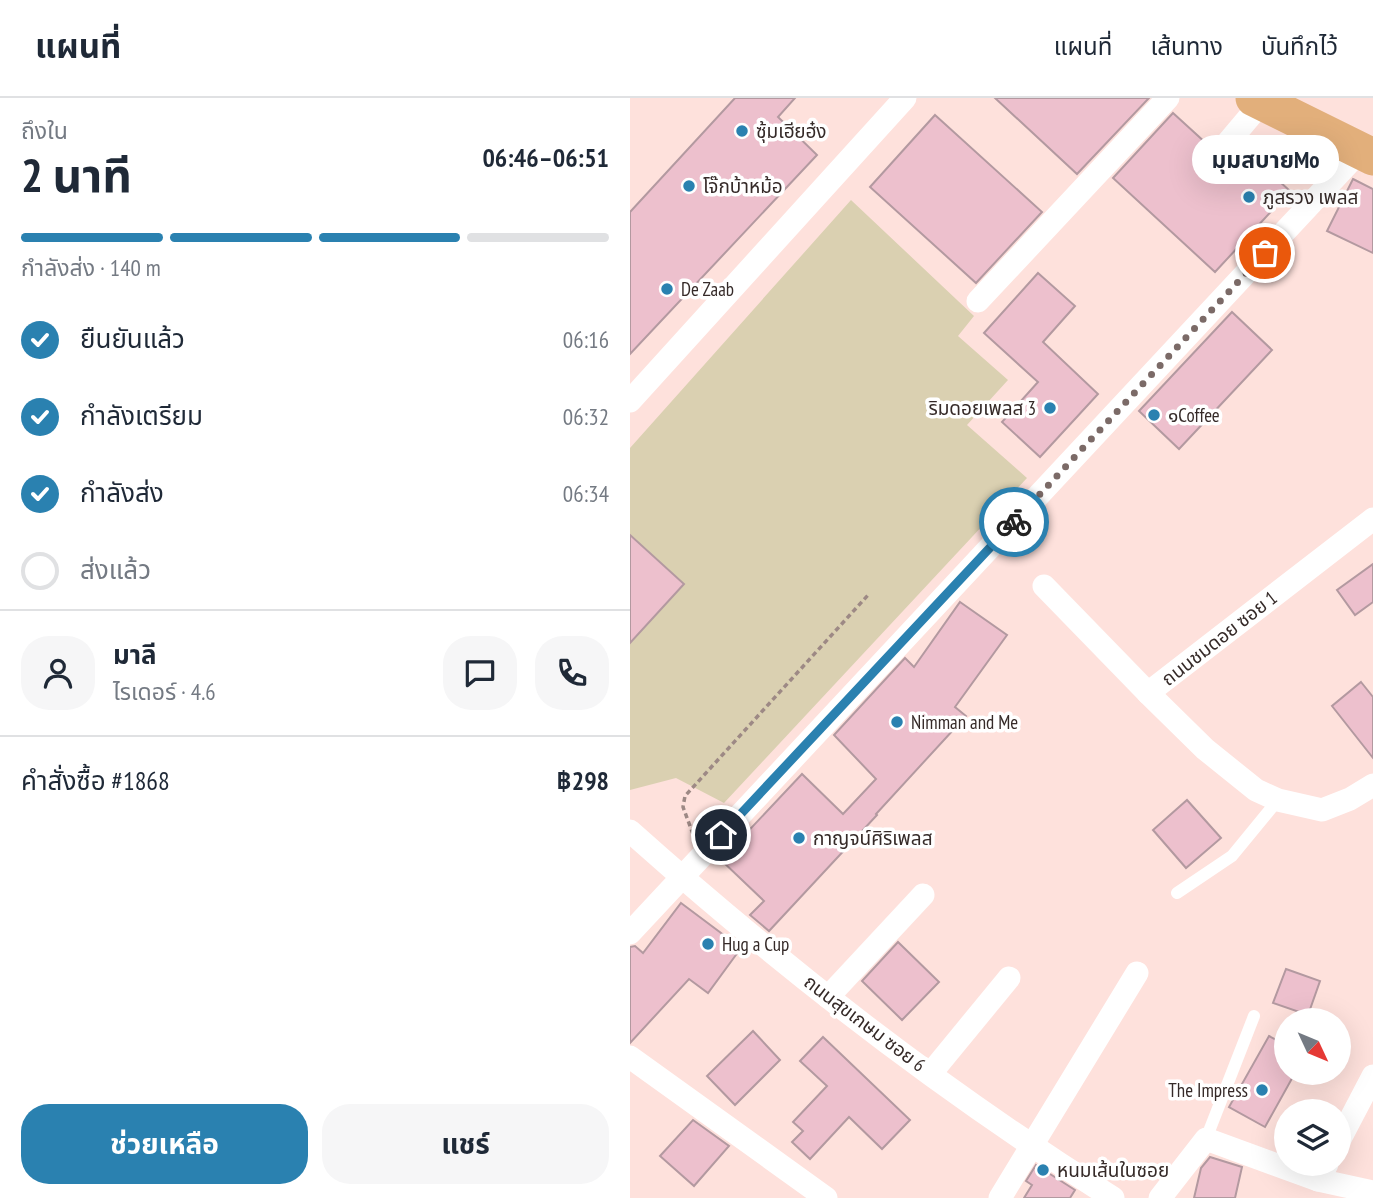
<!DOCTYPE html>
<html lang="th">
<head>
<meta charset="utf-8">
<style>
	body { margin:0; font-family:"PT Sans Narrow","Noto Sans Thai",sans-serif; background:#f6f6f7; color:#1f2937; height:100vh; display:flex; flex-direction:column; font-size:26px; white-space:nowrap }
	* { box-sizing:border-box; margin:0 }
	p { font-size:23px; color:#747a83 }
	.icon { flex:none; width:38px; height:38px; fill:none; stroke:currentColor; stroke-width:2; stroke-linecap:round; stroke-linejoin:round }
	.map { position:relative; flex:1; overflow:hidden }
	.side { display:flex; flex-direction:column; background:#fff; width:630px }
	.side>* { flex:none }
	.needle { width:46px; rotate:134deg }
	.fabs { position:absolute; left:644px; top:910px; display:grid; gap:14px }
	.fabs a { display:grid; place-items:center; width:77px; height:77px; border-radius:50%; background:#fff; box-shadow:0 7px 28px #0002; font-size:35px }
	.pin { position:absolute; display:grid; place-items:center; width:60px; height:60px; color:#fff; margin:-30px; border:4px solid #fff; border-radius:50%; box-shadow:0 2px 7px #0007 }
	.courier { position:absolute; display:grid; place-items:center; width:70px; height:70px; margin:-35px; border:5px solid #2a81b0; border-radius:50%; background:#fff; color:#222; box-shadow:0 2px 9px #0007 }
	.bubble { position:absolute; height:49px; border-radius:24px; background:#fff; box-shadow:0 7px 28px #0002; font-size:23px; font-weight:700; line-height:49px; text-align:center }
	.headline em { font-style:normal; font-weight:700 }
	.headline div { display:flex; flex-direction:column-reverse }
	.headline { display:flex; align-items:center; justify-content:space-between; height:119px; padding:0 21px }
	h1 { font-size:46px; font-weight:700; line-height:52px }
	.bar { display:grid; grid-template-columns:repeat(4,1fr); gap:10px 7px; align-content:center; height:84px; padding:0 21px }
	.bar i { height:9px; border-radius:5px; background:#e0e1e3 }
	.bar .selected { background:#2a81b0 }
	.bar p { grid-column:span 4 }
	.line { display:flex; align-items:center; gap:18px; padding:0 21px; border-top:2px solid #e0e1e3 }
	.line div { flex:1 }
	.round { display:grid; place-items:center; flex:none; width:74px; height:74px; border-radius:28px; background:#f6f6f7 }
	ol { padding:0 21px; list-style:none }
	li { display:flex; align-items:center; gap:21px; height:77px }
	li p { margin-inline-start:auto }
	li .icon { padding:7px; border-radius:50%; background:#2a81b0; color:#fff; stroke-width:4 }
	li:last-child { color:#747a83 }
	li i { width:38px; height:38px; border:4px solid #e0e1e3; border-radius:50% }
	.action { display:flex; gap:14px; margin-top:auto; padding:14px 21px }
	.action a { flex:1; height:80px; border-radius:28px; background:#2a81b0; color:#fff; font-size:28px; font-weight:700; line-height:80px; text-align:center }
	.action a+a { background:#f6f6f7; color:#1f2937 }
	header { display:flex; align-items:center; gap:42px; box-sizing:border-box; height:98px; padding:0 35px; background:#fff; border-bottom:2px solid #e0e1e3 }
	header strong { font-size:33px }
	nav { display:flex; gap:38px; margin-inline-start:auto; font-size:24px }
	main { display:flex; flex:1; min-height:0 }
	.map>svg:first-child { display:block }
	.green { fill:#dad0b1 }
	.building { fill:#edc0cd; stroke:#b399a0; stroke-width:2 }
	.lines { fill:none; stroke-linecap:round; stroke-linejoin:round }
	.path { stroke:#9d8985; stroke-width:3.5; stroke-dasharray:5 3.5; stroke-linecap:butt }
	.service { stroke:#fff; stroke-width:12 }
	.minor { stroke:#fff; stroke-width:23 }
	.primary { stroke:#e2af7b; stroke-width:37 }
	.done { stroke:#7b6a67; stroke-width:7; stroke-dasharray:0 12.6 }
	.route { stroke:#2a81b0; stroke-width:9 }
	.poi-dot { fill:#2a81b0; stroke:#fff; stroke-width:2.5 }
	.labels { text-anchor:middle; dominant-baseline:central; stroke-width:7; stroke-linejoin:round; paint-order:stroke }
	.poi-label { font-size:19px; fill:#352a28; stroke:#fff; text-anchor:start }
	.street-label { font-size:19px; fill:#352a28; stroke:#fff }
</style>
</head>
<body>
<header>
<strong>แผนที่</strong>
<nav><a>แผนที่</a><a>เส้นทาง</a><a>บันทึกไว้</a></nav>
</header>
<main>
<section class="side">
<div class="headline"><div><h1>2 นาที</h1><p>ถึงใน</p></div><em>06:46–06:51</em></div>
<div class="bar"><i class="selected"></i><i class="selected"></i><i class="selected"></i><i></i><p>กำลังส่ง · 140 m</p></div>
<ol>
<li><svg class="icon" aria-label="check" viewBox="0 0 24 24"><path d="M5 12l5 5 9-10"/></svg>ยืนยันแล้ว<p>06:16</p></li>
<li><svg class="icon" aria-label="check" viewBox="0 0 24 24"><path d="M5 12l5 5 9-10"/></svg>กำลังเตรียม<p>06:32</p></li>
<li><svg class="icon" aria-label="check" viewBox="0 0 24 24"><path d="M5 12l5 5 9-10"/></svg>กำลังส่ง<p>06:34</p></li>
<li><i></i>ส่งแล้ว</li>
</ol>
<div class="line" style="height:126px"><a class="round"><svg class="icon" aria-label="person" viewBox="0 0 24 24"><circle cx="12" cy="8" r="4"/><path d="M4 21q1-7 8-7t8 7"/></svg></a><div><b>มาลี</b><p>ไรเดอร์ · 4.6</p></div><a class="round"><svg class="icon" aria-label="chat" viewBox="0 0 24 24"><path d="M4 5h16v11H9l-5 4z"/></svg></a><a class="round"><svg class="icon" aria-label="phone" viewBox="0 0 24 24"><path d="M5 4h4l2 5-3 2q2 4 5 5l2-3 5 2v4C11 20 4 13 5 4z"/></svg></a></div>
<div class="line" style="height:91px"><div>คำสั่งซื้อ #1868</div><b>฿298</b></div>
<div class="action"><a>ช่วยเหลือ</a><a>แชร์</a></div>
</section>
<div class="map">
<svg width="743" height="1100" viewBox="0 0 743 1100">
	<rect width="100%" height="100%" fill="#fee1dc"/>
	<!-- green -->
	<polygon class="green" points="221,102 344,218 328,238 378,282 337,327 397,380 94,705 46,680 0,692 0,545 53,486 0,437 0,350"/>
	<!-- building -->
	<g class="building">
		<polygon points="105,0 165,0 148,19 187,57 0,256 0,114"/>
		<polygon points="365,0 519,0 447,76"/>
		<polygon points="543,15 578,47 570,59 571,66 576,72 588,74 598,66 607,74 622,58 660,93 585,174 483,80"/>
		<polygon points="305,17 412,114 346,185 240,89"/>
		<polygon points="723,81 743,91 743,155 697,133"/>
		<polygon points="408,175 445,208 413,244 468,296 410,359 372,324 408,284 354,235"/>
		<polygon points="602,214 642,252 549,351 509,313"/>
		<polygon points="0,437 54,486 0,545"/>
		<polygon points="743,466 743,504 725,517 707,492"/>
		<polygon points="330,504 377,537 325,609 336,618 246,716 247,717 139,833 120,817 134,803 91,762 172,676 213,716 246,681 204,637 275,560 284,569"/>
		<polygon points="731,584 743,599 743,660 702,608"/>
		<polygon points="557,702 591,740 556,770 523,732"/>
		<polygon points="51,805 111,850 78,895 59,881 0,945 0,849 5,848 13,855"/>
		<polygon points="268,844 309,884 272,922 232,883"/>
		<polygon points="656,871 690,883 678,917 643,905"/>
		<polygon points="123,933 150,962 105,1007 77,978"/>
		<polygon points="639,938 656,947 656,975 665,975 635,1029 599,1009"/>
		<polygon points="193,939 280,1022 252,1051 219,1019 180,1061 162,1044 173,1033 163,1024 197,988 170,963"/>
		<polygon points="63,1022 99,1048 64,1088 30,1058"/>
		<polygon points="580,1059 612,1069 605,1100 564,1100 571,1070"/>
		<polygon points="406,1067 445,1092 440,1100 394,1100 402,1087 396,1083"/>
	</g>
	<g class="lines">
		<!-- path -->
		<polyline class="path" points="63,736 53,709 55,698 239,496"/>
		<!-- service -->
		<g class="service">
			<polyline points="547,795 602,758 648,702"/>
			<polyline points="576,1041 624,918"/>
		</g>
		<!-- minor -->
		<g class="minor">
			<polyline points="584,61 632,4"/>
			<polyline points="348,203 538,0"/>
			<polyline points="0,303 275,0"/>
			<polyline points="743,421 518,595 575,651 626,692 648,702 692,712 720,701 743,687"/>
			<polyline points="414,488 518,595"/>
			<path d="M0,733C150,867 312,993 483,1100"/>
			<polyline points="0,835 730,53"/>
			<polyline points="198,899 293,797"/>
			<polyline points="0,959 196,1100"/>
			<polyline points="301,975 379,880"/>
			<polyline points="709,1043 743,978"/>
			<polyline points="697,1066 688,1082 743,1094"/>
			<polyline points="370,1100 507,875"/>
			<polyline points="530,1100 576,1041 688,1082"/>
		</g>
		<!-- primary -->
		<polyline class="primary" points="624,0 743,59"/>
	</g>
	<g class="lines">
		<!-- done -->
		<polyline class="done" points="384,424 635,155"/>
		<!-- route -->
		<polyline class="route" points="91,737 384,424"/>
	</g>
	<!-- markers -->
	<g class="poi-dot">
		<circle cx="112" cy="33" r="7"/>
		<circle cx="59" cy="88" r="7"/>
		<circle cx="619" cy="99" r="7"/>
		<circle cx="37" cy="191" r="7"/>
		<circle cx="420" cy="310" r="7"/>
		<circle cx="524" cy="317" r="7"/>
		<circle cx="267" cy="624" r="7"/>
		<circle cx="169" cy="740" r="7"/>
		<circle cx="78" cy="846" r="7"/>
		<circle cx="632" cy="992" r="7"/>
		<circle cx="413" cy="1072" r="7"/>
	</g>
	<g class="labels">
		<!-- poi labels -->
		<g class="poi-label">
			<text x="126" y="33">ซุ้มเฮียฮ๋ง</text>
			<text x="73" y="88">โจ๊กบ้าหม้อ</text>
			<text x="633" y="99">ภูสรวง เพลส</text>
			<text x="51" y="191">De Zaab</text>
			<text x="406" y="310" text-anchor="end">ริมดอยเพลส 3</text>
			<text x="538" y="317">๑Coffee</text>
			<text x="281" y="624">Nimman and Me</text>
			<text x="183" y="740">กาญจน์ศิริเพลส</text>
			<text x="92" y="846">Hug a Cup</text>
			<text x="618" y="992" text-anchor="end">The Impress</text>
			<text x="427" y="1072">หนมเส้นในซอย</text>
		</g>
		<!-- street labels -->
		<g class="street-label">
			<text transform="translate(589 540) rotate(-38)">ถนนชมดอย ซอย 1</text>
			<text transform="translate(235 925) rotate(37)">ถนนสุขเกษม ซอย 6</text>
		</g>
	</g>
</svg>
<div class="fabs">
<a><svg class="needle" viewBox="-14 -14 28 28"><path d="M0-13l5 13h-10z" fill="#e53935"/><path d="M0 13l5-13h-10z" fill="#747a83"/></svg></a>
<a><svg class="icon" aria-label="layers" viewBox="0 0 24 24"><path d="M12 4l9 5-9 5-9-5zM3 14l9 5 9-5"/></svg></a>
</div>
<div class="pin" style="left:635px;top:155px;background:#ea580c"><svg class="icon" aria-label="bag" viewBox="0 0 24 24"><path d="M5 8h14l-1 12H6zM9 8a3 3 0 0 1 6 0"/></svg></div>
<div class="pin" style="left:91px;top:737px;background:#1f2937"><svg class="icon" aria-label="home" viewBox="0 0 24 24"><path d="M3 11l9-7 9 7M6 9v11h12V9"/></svg></div>
<div class="courier" style="left:384px;top:424px"><svg class="icon" aria-label="bike" viewBox="0 0 24 24"><circle cx="6" cy="16" r="4"/><circle cx="18" cy="16" r="4"/><path d="M6 16l4-8h5l3 8M10 8l3 8H6M13 5h3"/></svg></div>
<div class="bubble" style="left:562px;top:37px;width:147px">มุมสบายMo</div>
</div>
</main>
</body>
</html>
